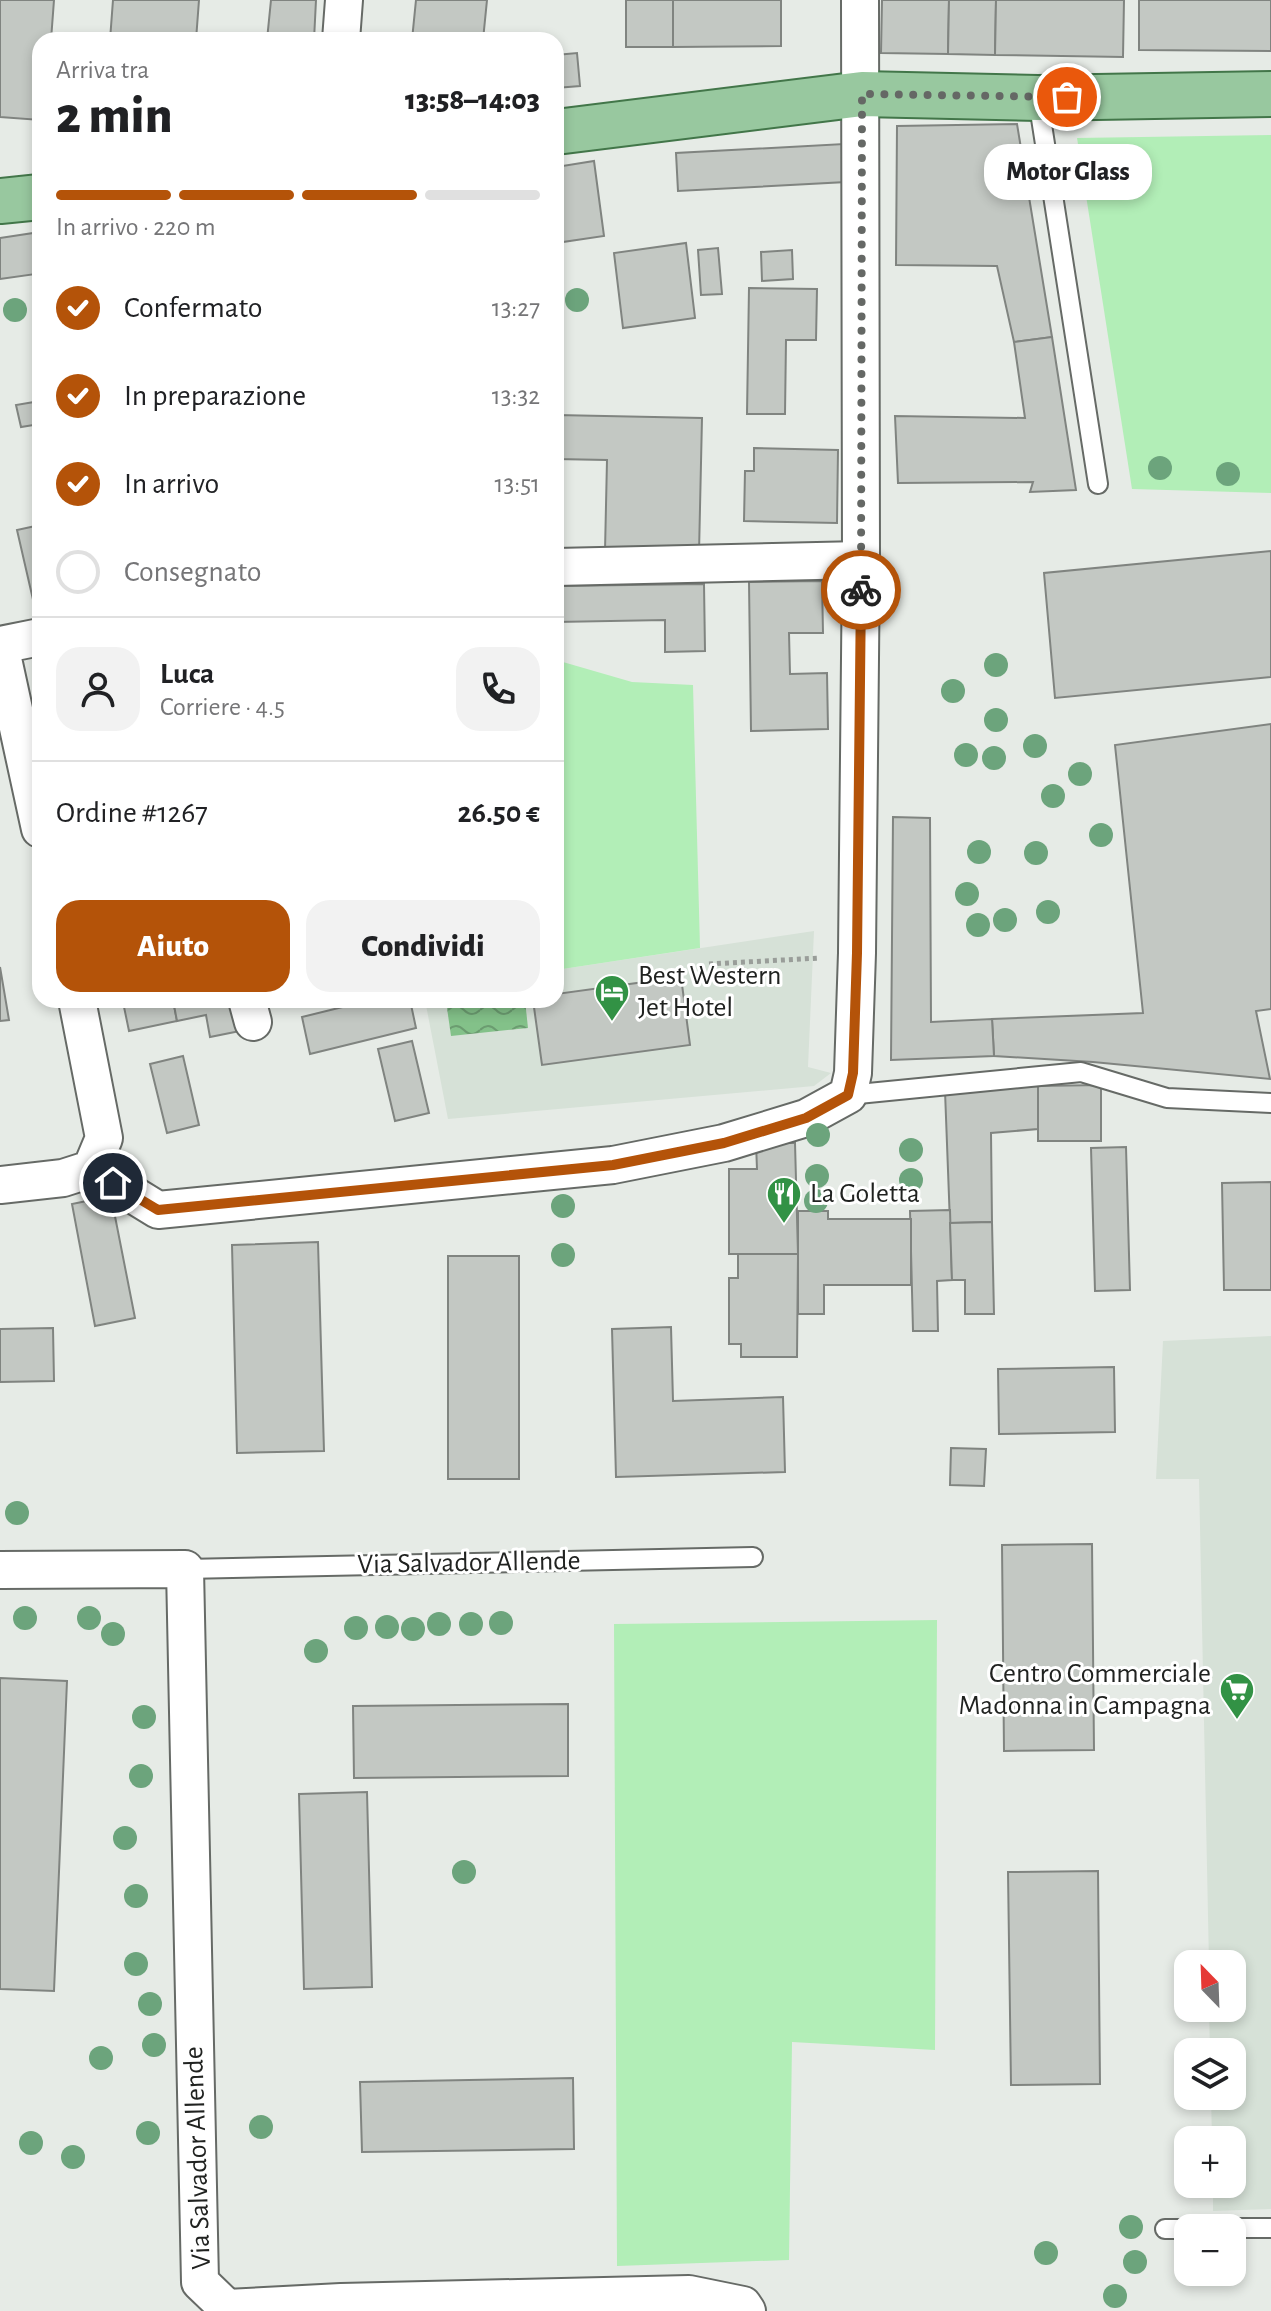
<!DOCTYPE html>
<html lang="it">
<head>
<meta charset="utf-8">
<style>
	body { margin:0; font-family:"Alegreya Sans",sans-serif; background:#f2f2f2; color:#202124; height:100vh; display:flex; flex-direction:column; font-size:30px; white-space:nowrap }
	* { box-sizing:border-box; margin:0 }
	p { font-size:26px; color:#757577 }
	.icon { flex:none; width:44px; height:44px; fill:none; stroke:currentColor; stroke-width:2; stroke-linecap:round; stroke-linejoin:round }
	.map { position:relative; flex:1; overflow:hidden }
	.panel { position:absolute; left:32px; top:32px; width:532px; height:976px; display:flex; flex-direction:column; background:#fff; border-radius:24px; box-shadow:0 4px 12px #0003 }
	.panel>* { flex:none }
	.needle { width:52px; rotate:337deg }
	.controls { position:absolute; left:1174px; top:1950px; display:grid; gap:16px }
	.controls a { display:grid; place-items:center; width:72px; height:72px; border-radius:16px; background:#fff; box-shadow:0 4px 12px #0003; font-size:40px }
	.pin { position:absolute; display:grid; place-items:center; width:68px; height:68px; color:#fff; margin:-34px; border:4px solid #fff; border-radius:50%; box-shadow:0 2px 8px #0007 }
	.courier { position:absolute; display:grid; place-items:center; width:80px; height:80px; margin:-40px; border:6px solid #b45309; border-radius:50%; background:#fff; color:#222; box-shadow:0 2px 10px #0007 }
	.bubble { position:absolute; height:56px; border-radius:24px; background:#fff; box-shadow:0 4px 12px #0003; font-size:26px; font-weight:800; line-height:56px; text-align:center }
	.head em { font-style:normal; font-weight:800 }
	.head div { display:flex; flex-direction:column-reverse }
	.head { display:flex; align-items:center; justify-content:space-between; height:136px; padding:0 24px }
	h1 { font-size:52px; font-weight:800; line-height:60px }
	.bar { display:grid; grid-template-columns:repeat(4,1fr); gap:12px 8px; align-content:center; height:96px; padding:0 24px }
	.bar i { height:10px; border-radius:6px; background:#e0e0e0 }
	.bar .selected { background:#b45309 }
	.bar p { grid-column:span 4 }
	.line { display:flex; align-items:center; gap:20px; padding:0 24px; border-top:2px solid #e0e0e0 }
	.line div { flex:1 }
	.round { display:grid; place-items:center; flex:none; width:84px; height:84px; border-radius:24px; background:#f2f2f2 }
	ol { padding:0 24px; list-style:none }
	li { display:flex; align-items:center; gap:24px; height:88px }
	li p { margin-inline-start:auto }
	li .icon { padding:8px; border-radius:50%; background:#b45309; color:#fff; stroke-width:4 }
	li:last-child { color:#757577 }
	li i { width:44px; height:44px; border:4px solid #e0e0e0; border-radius:50% }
	.button { display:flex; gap:16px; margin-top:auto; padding:16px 24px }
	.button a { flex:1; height:92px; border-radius:24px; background:#b45309; color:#fff; font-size:32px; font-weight:800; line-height:92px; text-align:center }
	.button a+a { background:#f2f2f2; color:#202124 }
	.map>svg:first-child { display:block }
	.built { fill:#d6e1d7 }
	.grass { fill:#b2eeb7 }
	.water { fill:url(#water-waves) }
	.building { fill:#c3c8c3; stroke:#808480; stroke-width:2 }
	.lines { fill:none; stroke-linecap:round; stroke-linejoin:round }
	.service-casing { stroke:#666a66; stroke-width:22 }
	.minor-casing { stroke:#666a66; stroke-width:40 }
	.primary-casing { stroke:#427649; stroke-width:48 }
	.path { stroke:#999d99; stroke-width:5; stroke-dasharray:4 4; stroke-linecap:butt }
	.service { stroke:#fff; stroke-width:18 }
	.minor { stroke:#fff; stroke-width:36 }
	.primary { stroke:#98c89f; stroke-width:44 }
	.tree { fill:#6ca47c }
	.done { stroke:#656865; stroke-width:8; stroke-dasharray:0 14.4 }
	.route { stroke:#b45309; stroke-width:10 }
	.labels { text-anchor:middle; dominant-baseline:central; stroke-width:6; stroke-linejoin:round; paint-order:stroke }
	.poi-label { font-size:28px; fill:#202220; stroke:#fff; text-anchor:start }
	.street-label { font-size:28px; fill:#202220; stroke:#fff }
</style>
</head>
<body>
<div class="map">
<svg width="1271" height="2311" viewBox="0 0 1271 2311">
	<defs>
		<pattern id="water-waves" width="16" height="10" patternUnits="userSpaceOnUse" patternTransform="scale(2)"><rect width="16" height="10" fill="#83c189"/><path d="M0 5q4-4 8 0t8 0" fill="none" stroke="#6b9c70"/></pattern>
	</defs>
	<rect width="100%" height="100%" fill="#e6ebe6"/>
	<!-- built -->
	<g class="built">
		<polygon points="814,931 808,1067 831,1073 814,1086 448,1119 425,1000 556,1000 556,970"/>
		<polygon points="1271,1336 1271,2209 1213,2211 1213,2184 1232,2184 1232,2140 1212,2140 1211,2096 1232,2096 1232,2052 1210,2052 1209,2008 1232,2008 1232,1964 1209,1964 1199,1479 1156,1479 1163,1341"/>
	</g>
	<!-- grass -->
	<g class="grass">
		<polygon points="1271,135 1271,493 1132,489 1077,138"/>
		<polygon points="556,660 632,682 693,685 700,948 556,970"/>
		<polygon points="937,1620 935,2050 792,2042 789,2260 617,2266 614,1624"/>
	</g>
	<!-- water -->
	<polygon class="water" points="514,1000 525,1000 528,1028 451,1036 447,1008"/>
	<!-- building -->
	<g class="building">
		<polygon points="0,0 54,0 51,40 40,40 40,120 0,117"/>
		<polygon points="113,0 199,0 196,40 110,40"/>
		<polygon points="271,0 316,0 314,40 267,40"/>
		<polygon points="416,0 487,0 483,40 412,40"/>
		<rect x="626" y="0" width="47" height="47"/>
		<polygon points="673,0 781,0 781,46 673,47"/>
		<polygon points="882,0 949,0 948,54 881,53"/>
		<polygon points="949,0 996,0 995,55 948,54"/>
		<polygon points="996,0 1124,0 1123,57 995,55"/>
		<polygon points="1139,0 1271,0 1271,51 1139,50"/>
		<polygon points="577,53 580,86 556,88 556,55"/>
		<polygon points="1017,124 1052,337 1014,342 997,266 896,265 897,126"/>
		<polygon points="844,144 846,182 678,191 676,153"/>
		<polygon points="594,161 604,236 556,243 556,167"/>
		<polygon points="40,232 40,296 35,274 0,279 0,238"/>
		<polygon points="686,243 695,318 623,328 614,253"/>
		<polygon points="718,248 722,294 701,295 698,250"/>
		<polygon points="792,250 793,279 762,281 761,252"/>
		<polygon points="749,288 817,289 816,340 786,340 785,414 747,414"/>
		<polygon points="1052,337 1076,490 1030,492 1033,482 898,483 895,416 1025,418 1014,342"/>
		<polygon points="40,401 40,424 21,427 16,405"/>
		<polygon points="556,415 702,418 699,553 605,551 607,460 556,459"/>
		<polygon points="754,448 838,450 837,523 744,521 745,471 754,471"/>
		<polygon points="40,525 40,616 37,617 17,530"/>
		<polygon points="1271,551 1271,677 1055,698 1044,573"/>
		<polygon points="822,581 823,633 789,633 790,674 827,673 828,729 751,731 749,582"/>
		<polygon points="704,584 705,651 665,652 665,620 556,622 556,586"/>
		<polygon points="1271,724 1271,1009 1256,1011 1270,1079 1093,1062 994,1056 992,1019 1143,1013 1115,745"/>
		<polygon points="893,817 930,818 931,1022 992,1019 994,1056 891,1060"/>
		<polygon points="0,967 9,1020 0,1021"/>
		<polygon points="681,977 690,1045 542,1065 533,1000 556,1000 556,994"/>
		<polygon points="115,1000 173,1000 177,1021 129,1031 123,1002 116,1003"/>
		<polygon points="173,1000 238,1000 245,1030 210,1037 206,1015 177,1021"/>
		<polygon points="371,1000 410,1000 416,1028 310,1054 302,1017"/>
		<polygon points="412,1041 429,1113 395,1121 378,1049"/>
		<polygon points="183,1056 199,1125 167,1133 150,1064"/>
		<polygon points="1101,1085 1101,1141 1038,1141 1038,1086"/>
		<polygon points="1038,1086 1038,1129 991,1133 992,1222 950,1223 945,1091"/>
		<polygon points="756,1143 795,1143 798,1254 729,1254 729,1169 757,1169"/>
		<polygon points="1126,1147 1130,1290 1095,1291 1091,1148"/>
		<polygon points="1271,1182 1271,1290 1224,1290 1222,1183"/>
		<polygon points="111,1196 135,1318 95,1326 72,1204"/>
		<polygon points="950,1210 952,1280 937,1281 938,1331 913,1331 910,1211"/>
		<polygon points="798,1211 828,1211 828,1219 911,1219 911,1285 824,1285 824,1314 798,1314"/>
		<polygon points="992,1222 994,1314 965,1314 965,1280 952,1280 950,1223"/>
		<polygon points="318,1242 324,1451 237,1453 232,1245"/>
		<polygon points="738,1254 798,1254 797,1357 741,1357 741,1344 729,1344 729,1278 738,1278"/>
		<rect x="448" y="1256" width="71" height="223"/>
		<polygon points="671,1327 673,1401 783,1397 785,1472 616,1477 612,1329"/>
		<polygon points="53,1328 54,1381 0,1382 0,1329"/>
		<polygon points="1114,1367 1115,1432 999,1434 998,1369"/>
		<polygon points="951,1448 986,1449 984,1486 950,1485"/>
		<polygon points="1092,1544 1094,1750 1004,1751 1002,1545"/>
		<polygon points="0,1678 67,1681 54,1991 0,1989"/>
		<polygon points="568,1704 568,1776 354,1778 353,1706"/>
		<polygon points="367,1792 372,1987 304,1989 299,1794"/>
		<polygon points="1098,1871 1100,2084 1011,2085 1008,1872"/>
		<polygon points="573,2078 574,2149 362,2152 360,2082"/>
	</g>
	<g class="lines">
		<defs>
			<g id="service">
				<polyline points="1038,99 1098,484"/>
				<polyline points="848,1095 1081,1072 1167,1098 1271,1103"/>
				<polyline points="185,1569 753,1557"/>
				<polyline points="1232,2228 1271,2228"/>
				<polyline points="1165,2229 1188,2229"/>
			</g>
			<g id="minor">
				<polyline points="341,40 344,0"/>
				<polyline points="556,567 861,560"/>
				<polyline points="40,637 0,645 40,829"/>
				<polyline points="247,1000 253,1022"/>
				<polyline points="91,1169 158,1210 613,1165 724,1143 806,1118 848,1095 853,1073 857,953 861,560 860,0"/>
				<polyline points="0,1185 63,1178 91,1169 104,1138 77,1000"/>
				<polyline points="0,1570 185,1569 200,2282 227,2308 341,2302 689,2294 743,2305 747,2311"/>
			</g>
			<g id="primary">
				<polyline points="556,132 862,94 1038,98 1271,94"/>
				<polyline points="0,201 40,197"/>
			</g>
		</defs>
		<!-- service casing -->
		<use href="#service" class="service-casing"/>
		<!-- minor casing -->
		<use href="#minor" class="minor-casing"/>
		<!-- primary casing -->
		<use href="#primary" class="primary-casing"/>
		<!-- path -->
		<polyline class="path" points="709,964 820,958"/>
		<!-- service -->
		<use href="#service" class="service"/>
		<!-- minor -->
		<use href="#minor" class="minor"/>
		<!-- primary -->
		<use href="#primary" class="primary"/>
	</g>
	<!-- trees -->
	<g class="tree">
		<circle cx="577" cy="300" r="12"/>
		<circle cx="15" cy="310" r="12"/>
		<circle cx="1160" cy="468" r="12"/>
		<circle cx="1228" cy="474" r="12"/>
		<circle cx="996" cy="665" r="12"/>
		<circle cx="953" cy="691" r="12"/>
		<circle cx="996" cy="720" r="12"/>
		<circle cx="1035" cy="746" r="12"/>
		<circle cx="966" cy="755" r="12"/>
		<circle cx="994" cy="758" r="12"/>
		<circle cx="1080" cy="774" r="12"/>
		<circle cx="1053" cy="796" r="12"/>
		<circle cx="1101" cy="835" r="12"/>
		<circle cx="979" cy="852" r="12"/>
		<circle cx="1036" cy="853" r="12"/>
		<circle cx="967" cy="894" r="12"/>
		<circle cx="1048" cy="912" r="12"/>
		<circle cx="1005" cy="920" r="12"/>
		<circle cx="978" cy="925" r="12"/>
		<circle cx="818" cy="1135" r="12"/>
		<circle cx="911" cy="1150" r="12"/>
		<circle cx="817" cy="1176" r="12"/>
		<circle cx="911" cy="1180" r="12"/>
		<circle cx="816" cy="1201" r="12"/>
		<circle cx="563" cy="1206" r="12"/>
		<circle cx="563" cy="1255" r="12"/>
		<circle cx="17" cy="1513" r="12"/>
		<circle cx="25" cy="1618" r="12"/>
		<circle cx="89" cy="1618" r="12"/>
		<circle cx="501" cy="1623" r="12"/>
		<circle cx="439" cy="1624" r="12"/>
		<circle cx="471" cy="1624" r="12"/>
		<circle cx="387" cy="1627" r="12"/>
		<circle cx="356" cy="1628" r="12"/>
		<circle cx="413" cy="1629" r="12"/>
		<circle cx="113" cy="1634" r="12"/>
		<circle cx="316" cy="1651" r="12"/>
		<circle cx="144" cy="1717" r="12"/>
		<circle cx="141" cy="1776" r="12"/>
		<circle cx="125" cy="1838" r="12"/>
		<circle cx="464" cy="1872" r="12"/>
		<circle cx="136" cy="1896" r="12"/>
		<circle cx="136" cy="1964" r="12"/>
		<circle cx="150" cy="2004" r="12"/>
		<circle cx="154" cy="2045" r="12"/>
		<circle cx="101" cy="2058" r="12"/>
		<circle cx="261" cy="2127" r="12"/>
		<circle cx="148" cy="2133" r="12"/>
		<circle cx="31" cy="2143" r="12"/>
		<circle cx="73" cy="2157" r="12"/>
		<circle cx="1131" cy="2227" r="12"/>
		<circle cx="1046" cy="2253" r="12"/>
		<circle cx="1135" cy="2262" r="12"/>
		<circle cx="1115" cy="2296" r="12"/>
	</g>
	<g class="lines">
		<!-- done -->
		<polyline class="done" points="861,590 862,94 1067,97"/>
		<!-- route -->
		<polyline class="route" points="113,1183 158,1210 613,1165 724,1143 806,1118 848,1095 853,1073 857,953 861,590"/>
	</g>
	<!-- icons -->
	<defs>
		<symbol id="hotel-pin" viewBox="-11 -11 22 30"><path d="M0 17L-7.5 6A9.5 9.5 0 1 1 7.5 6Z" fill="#329245" stroke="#fff"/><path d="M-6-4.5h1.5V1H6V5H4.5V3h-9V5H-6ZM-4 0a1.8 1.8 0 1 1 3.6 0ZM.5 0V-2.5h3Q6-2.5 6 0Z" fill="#fff"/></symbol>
		<symbol id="restaurant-pin" viewBox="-11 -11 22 30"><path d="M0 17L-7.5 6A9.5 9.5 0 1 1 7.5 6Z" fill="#329245" stroke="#fff"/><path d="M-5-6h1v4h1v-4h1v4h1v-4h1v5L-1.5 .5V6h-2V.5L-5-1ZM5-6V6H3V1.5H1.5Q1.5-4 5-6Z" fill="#fff"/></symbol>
		<symbol id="supermarket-pin" viewBox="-11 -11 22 30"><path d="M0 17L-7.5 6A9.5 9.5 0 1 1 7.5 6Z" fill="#329245" stroke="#fff"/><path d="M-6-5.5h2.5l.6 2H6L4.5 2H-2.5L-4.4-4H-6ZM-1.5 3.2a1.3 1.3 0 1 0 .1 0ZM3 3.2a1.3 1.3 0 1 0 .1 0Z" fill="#fff"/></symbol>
	</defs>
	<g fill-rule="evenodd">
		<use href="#hotel-pin" x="592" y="972" width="40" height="54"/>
		<use href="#restaurant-pin" x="764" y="1174" width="40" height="54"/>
		<use href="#supermarket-pin" x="1217" y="1670" width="40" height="54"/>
	</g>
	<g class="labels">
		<!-- poi labels -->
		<g class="poi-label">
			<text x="638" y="976">Best Western<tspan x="638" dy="32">Jet Hotel</tspan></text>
			<text x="810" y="1194">La Goletta</text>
			<text x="1211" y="1674" text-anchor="end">Centro Commerciale<tspan x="1211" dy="32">Madonna in Campagna</tspan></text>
		</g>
		<!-- street labels -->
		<g class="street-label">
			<text transform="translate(469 1563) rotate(-1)">Via Salvador Allende</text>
			<text transform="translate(198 2158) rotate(-92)">Via Salvador Allende</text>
		</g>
	</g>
</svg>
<div class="controls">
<a><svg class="needle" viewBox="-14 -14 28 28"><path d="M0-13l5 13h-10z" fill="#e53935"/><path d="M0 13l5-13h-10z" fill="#757577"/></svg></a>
<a><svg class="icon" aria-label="layers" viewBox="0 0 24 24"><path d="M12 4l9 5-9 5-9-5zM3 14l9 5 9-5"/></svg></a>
<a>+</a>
<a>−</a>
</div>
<div class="pin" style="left:1067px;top:97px;background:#ea580c"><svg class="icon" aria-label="bag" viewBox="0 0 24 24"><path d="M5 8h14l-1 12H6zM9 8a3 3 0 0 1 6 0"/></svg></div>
<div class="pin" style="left:113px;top:1183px;background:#1f2937"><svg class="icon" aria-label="home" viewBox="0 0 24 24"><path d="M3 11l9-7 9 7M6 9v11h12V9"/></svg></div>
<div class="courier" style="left:861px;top:590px"><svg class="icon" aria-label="bike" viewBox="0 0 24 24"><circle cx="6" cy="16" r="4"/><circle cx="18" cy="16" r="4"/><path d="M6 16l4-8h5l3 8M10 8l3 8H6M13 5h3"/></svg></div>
<div class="bubble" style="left:984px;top:144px;width:168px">Motor Glass</div>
<section class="panel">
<div class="head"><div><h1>2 min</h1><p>Arriva tra</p></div><em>13:58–14:03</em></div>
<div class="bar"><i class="selected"></i><i class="selected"></i><i class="selected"></i><i></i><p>In arrivo · 220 m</p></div>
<ol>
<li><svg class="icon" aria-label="check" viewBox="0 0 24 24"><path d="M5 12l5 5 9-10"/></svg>Confermato<p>13:27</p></li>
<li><svg class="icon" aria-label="check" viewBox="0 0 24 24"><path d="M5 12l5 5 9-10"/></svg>In preparazione<p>13:32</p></li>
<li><svg class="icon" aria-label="check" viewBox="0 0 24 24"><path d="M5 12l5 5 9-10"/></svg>In arrivo<p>13:51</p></li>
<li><i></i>Consegnato</li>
</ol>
<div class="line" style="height:144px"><a class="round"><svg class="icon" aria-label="person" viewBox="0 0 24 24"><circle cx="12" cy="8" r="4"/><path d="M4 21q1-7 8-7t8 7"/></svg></a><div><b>Luca</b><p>Corriere · 4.5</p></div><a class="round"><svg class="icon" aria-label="phone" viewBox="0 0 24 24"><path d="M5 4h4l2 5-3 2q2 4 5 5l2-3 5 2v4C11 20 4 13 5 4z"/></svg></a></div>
<div class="line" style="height:104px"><div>Ordine #1267</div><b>26.50 €</b></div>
<div class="button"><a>Aiuto</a><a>Condividi</a></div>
</section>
</div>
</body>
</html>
